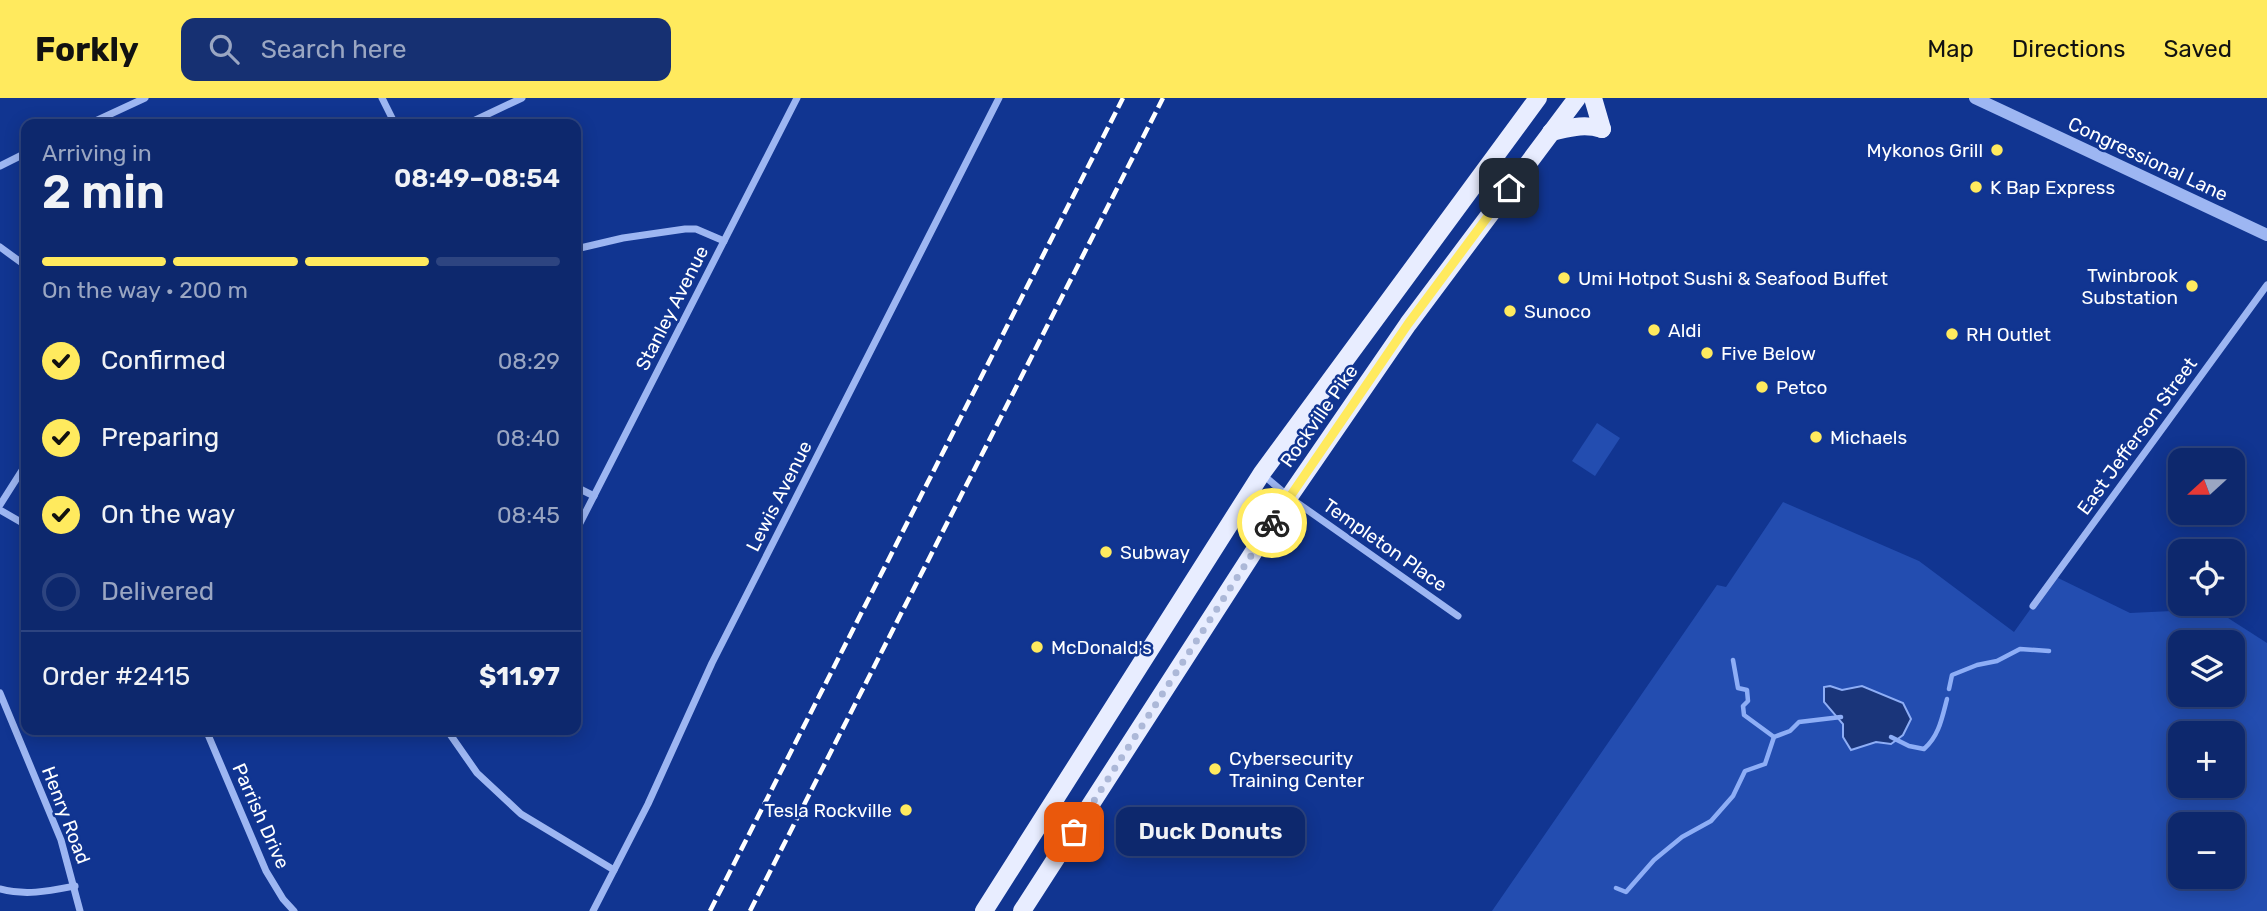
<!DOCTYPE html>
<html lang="en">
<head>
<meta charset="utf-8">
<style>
	body { margin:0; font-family:Rubik,sans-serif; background:#163072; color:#f1f3f6; height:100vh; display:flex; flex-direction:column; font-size:26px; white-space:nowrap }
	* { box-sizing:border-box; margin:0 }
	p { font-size:23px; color:#9aa6c2 }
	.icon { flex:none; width:38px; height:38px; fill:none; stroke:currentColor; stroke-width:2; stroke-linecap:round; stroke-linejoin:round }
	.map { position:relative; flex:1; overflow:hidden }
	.drawer { position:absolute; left:21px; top:21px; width:560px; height:616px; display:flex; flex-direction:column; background:#0d286d; border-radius:14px; box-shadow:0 4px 18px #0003,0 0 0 2px #2d4480 }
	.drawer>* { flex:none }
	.needle { width:46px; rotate:249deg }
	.controls { position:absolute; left:2168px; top:350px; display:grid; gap:14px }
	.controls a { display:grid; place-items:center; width:77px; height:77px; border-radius:14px; background:#0d286d; box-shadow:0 4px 18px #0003,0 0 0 2px #2d4480; font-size:35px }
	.pin { position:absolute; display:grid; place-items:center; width:60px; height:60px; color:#fff; margin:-30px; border-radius:14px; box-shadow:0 4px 10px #0006 }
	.courier { position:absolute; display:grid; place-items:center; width:70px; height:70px; margin:-35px; border:5px solid #ffea5e; border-radius:50%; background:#fff; color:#222; box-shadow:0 2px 9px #0007 }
	.bubble { position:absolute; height:49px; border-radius:14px; background:#0d286d; box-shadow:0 4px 18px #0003,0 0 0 2px #2d4480; font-size:23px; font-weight:600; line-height:49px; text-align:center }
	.headline em { font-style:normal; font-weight:600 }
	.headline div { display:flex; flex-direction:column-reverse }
	.headline { display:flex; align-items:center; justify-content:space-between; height:119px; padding:0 21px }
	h1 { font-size:46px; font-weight:600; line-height:52px }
	.bar { display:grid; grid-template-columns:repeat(4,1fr); gap:10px 7px; align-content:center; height:84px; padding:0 21px }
	.bar i { height:9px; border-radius:5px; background:#2d4480 }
	.bar .selected { background:#ffea5e }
	.bar p { grid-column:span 4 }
	.line { display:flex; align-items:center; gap:18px; padding:0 21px; border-top:2px solid #2d4480 }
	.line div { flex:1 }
	ol { padding:0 21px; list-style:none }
	li { display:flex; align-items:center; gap:21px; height:77px }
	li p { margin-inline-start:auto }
	li .icon { padding:7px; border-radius:50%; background:#ffea5e; color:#111; stroke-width:4 }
	li:last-child { color:#9aa6c2 }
	li i { width:38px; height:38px; border:4px solid #2d4480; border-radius:50% }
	header { display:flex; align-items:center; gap:42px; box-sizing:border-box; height:98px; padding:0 35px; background:#ffea5e; color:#111 }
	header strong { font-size:33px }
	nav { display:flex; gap:38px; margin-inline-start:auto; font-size:24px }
	.search { width:490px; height:63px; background:#163072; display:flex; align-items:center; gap:18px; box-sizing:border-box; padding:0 24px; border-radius:14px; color:#9aa6c2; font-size:26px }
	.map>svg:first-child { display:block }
	.green { fill:#234db0; fill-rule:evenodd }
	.water { fill:#1a357a; stroke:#8eaef6; stroke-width:2 }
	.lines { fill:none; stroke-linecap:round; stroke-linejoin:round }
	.stream { stroke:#8eaef6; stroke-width:4.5 }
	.minor { stroke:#9db6f2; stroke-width:7 }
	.tertiary { stroke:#9db6f2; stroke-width:12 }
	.primary { stroke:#e8edff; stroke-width:18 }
	.rail { stroke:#fff; stroke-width:4.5; stroke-dasharray:12 5; stroke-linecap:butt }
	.done { stroke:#acb8d8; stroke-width:7; stroke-dasharray:0 12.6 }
	.route { stroke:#ffea5e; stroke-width:9 }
	.poi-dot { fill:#ffea5e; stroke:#113591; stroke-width:2.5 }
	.labels { text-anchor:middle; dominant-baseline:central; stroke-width:5; stroke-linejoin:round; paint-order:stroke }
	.poi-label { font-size:19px; fill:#fff; stroke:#113591; text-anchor:start }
	.street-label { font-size:19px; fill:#fff; stroke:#113591 }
</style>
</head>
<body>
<header>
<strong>Forkly</strong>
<div class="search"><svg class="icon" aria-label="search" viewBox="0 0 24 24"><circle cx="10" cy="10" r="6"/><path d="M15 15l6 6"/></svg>Search here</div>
<nav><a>Map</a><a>Directions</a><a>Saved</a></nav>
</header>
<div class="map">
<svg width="2267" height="813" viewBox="0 0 2267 813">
	<rect width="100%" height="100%" fill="#113591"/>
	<!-- green -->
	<g class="green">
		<polygon points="1597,325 1620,340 1595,378 1572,363"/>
		<path d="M1783,404L1919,463L2014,534L2054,478L2130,515L2214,511L2267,545V813H1492L1717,487L1726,489ZM2180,544H2233V597H2180ZM2180,635H2233V688H2180ZM2180,726H2233V779H2180Z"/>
	</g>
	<!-- water -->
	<polygon class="water" points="1830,588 1842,592 1862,588 1903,605 1911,621 1903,637 1891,646 1876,644 1851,652 1843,639 1843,626 1824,604 1824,589"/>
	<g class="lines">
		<!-- stream -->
		<g class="stream">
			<polyline points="1733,562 1738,590 1747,592 1748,603 1743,608 1744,617 1774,639 1790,633 1799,624 1841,619"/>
			<polyline points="1949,591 1952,577 1977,567 1997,563 2020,551 2049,553"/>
			<path d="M1891,639L1909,648L1924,651C1939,638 1942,620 1947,601"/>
			<polyline points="1616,790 1626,794 1654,762 1682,739 1711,723 1733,698 1745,673 1765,666 1774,639"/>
		</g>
		<!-- minor -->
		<g class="minor">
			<polyline points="382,0 395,26"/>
			<polyline points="89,26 145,0"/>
			<polyline points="467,26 522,0"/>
			<polyline points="0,68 26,55"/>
			<polyline points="0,149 26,168"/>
			<polyline points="576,151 623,140 685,131 696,131 724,143"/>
			<polyline points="1262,376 1289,399 1458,518"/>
			<polyline points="576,389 594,398"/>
			<polyline points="0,407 26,366"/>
			<polyline points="0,412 26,427"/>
			<polyline points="576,433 797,0"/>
			<polyline points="2033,508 2267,187"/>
			<polyline points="0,595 61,742 80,813"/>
			<polyline points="206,632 266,773 283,801 294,813"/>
			<polyline points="447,632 477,675 521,716 614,772"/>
			<path d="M0,791C26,798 49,793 75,788"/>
			<polyline points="593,813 648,706 712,565 999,0"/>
		</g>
		<!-- tertiary -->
		<polyline class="tertiary" points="1975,0 2267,137"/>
		<!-- primary -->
		<g class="primary">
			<polyline points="1593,0 1602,31"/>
			<path d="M1551,34C1569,30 1584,25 1602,31"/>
			<polyline points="984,813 1262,375 1538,0"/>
			<polyline points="1022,813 1289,399 1408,226 1577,0"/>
		</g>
		<!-- rail -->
		<g class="rail">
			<polyline points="710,813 1123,0"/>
			<polyline points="750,813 1163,0"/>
		</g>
	</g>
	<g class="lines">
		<!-- done -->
		<polyline class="done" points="1074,734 1272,425"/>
		<!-- route -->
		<polyline class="route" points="1272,425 1408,226 1509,90"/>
	</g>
	<!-- markers -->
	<g class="poi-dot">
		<circle cx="1997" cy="52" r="7"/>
		<circle cx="1976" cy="89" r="7"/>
		<circle cx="1564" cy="180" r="7"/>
		<circle cx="2192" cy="188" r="7"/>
		<circle cx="1510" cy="213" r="7"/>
		<circle cx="1654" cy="232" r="7"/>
		<circle cx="1952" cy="236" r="7"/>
		<circle cx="1707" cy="255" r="7"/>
		<circle cx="1762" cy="289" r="7"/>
		<circle cx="1816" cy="339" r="7"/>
		<circle cx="1106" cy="454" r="7"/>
		<circle cx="1037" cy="549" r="7"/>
		<circle cx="1215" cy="671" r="7"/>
		<circle cx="906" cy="712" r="7"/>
	</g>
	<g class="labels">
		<!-- poi labels -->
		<g class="poi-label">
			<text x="1983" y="52" text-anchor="end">Mykonos Grill</text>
			<text x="1990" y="89">K Bap Express</text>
			<text x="2178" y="177" text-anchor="end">Twinbrook<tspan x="2178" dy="22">Substation</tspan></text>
			<text x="1578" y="180">Umi Hotpot Sushi &amp; Seafood Buffet</text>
			<text x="1524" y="213">Sunoco</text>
			<text x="1668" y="232">Aldi</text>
			<text x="1966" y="236">RH Outlet</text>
			<text x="1721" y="255">Five Below</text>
			<text x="1776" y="289">Petco</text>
			<text x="1830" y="339">Michaels</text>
			<text x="1120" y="454">Subway</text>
			<text x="1051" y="549">McDonald's</text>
			<text x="1229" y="660">Cybersecurity<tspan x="1229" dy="22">Training Center</tspan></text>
			<text x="892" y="712" text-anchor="end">Tesla Rockville</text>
		</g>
		<!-- street labels -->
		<g class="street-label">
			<text transform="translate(2148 61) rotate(25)">Congressional Lane</text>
			<text transform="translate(672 210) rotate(-63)">Stanley Avenue</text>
			<text transform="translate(1319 318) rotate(-55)">Rockville Pike</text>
			<text transform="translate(2137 338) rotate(-54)">East Jefferson Street</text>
			<text transform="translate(779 398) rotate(-63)">Lewis Avenue</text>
			<text transform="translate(1385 447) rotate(35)">Templeton Place</text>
			<text transform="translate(66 717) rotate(69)">Henry Road</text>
			<text transform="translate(261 718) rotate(66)">Parrish Drive</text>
		</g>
	</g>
</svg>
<div class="controls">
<a><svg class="needle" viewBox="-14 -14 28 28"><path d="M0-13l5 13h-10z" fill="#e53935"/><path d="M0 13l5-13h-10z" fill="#9aa6c2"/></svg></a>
<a><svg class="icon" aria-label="locate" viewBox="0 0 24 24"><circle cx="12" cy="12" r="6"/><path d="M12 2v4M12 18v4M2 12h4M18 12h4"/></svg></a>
<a><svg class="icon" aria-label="layers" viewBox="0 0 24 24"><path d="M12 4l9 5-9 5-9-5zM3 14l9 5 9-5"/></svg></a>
<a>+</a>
<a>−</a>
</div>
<div class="pin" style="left:1074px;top:734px;background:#ea580c"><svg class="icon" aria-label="bag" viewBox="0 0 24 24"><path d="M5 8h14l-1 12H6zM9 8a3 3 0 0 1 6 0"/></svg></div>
<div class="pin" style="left:1509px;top:90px;background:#1f2937"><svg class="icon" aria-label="home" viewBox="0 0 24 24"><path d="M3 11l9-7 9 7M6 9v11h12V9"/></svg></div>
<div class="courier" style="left:1272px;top:425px"><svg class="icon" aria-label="bike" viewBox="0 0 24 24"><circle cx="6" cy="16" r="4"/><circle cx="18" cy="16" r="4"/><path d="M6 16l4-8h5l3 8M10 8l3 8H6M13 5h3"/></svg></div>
<div class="bubble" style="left:1116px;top:709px;width:189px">Duck Donuts</div>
<section class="drawer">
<div class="headline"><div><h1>2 min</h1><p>Arriving in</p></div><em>08:49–08:54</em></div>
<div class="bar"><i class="selected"></i><i class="selected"></i><i class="selected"></i><i></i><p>On the way · 200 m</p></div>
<ol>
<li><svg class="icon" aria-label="check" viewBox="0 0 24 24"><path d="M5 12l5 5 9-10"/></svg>Confirmed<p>08:29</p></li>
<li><svg class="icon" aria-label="check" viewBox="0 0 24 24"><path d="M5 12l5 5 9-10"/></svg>Preparing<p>08:40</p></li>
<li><svg class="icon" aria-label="check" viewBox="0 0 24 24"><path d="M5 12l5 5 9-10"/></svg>On the way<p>08:45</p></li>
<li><i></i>Delivered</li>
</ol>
<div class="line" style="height:91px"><div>Order #2415</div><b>$11.97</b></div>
</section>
</div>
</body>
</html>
